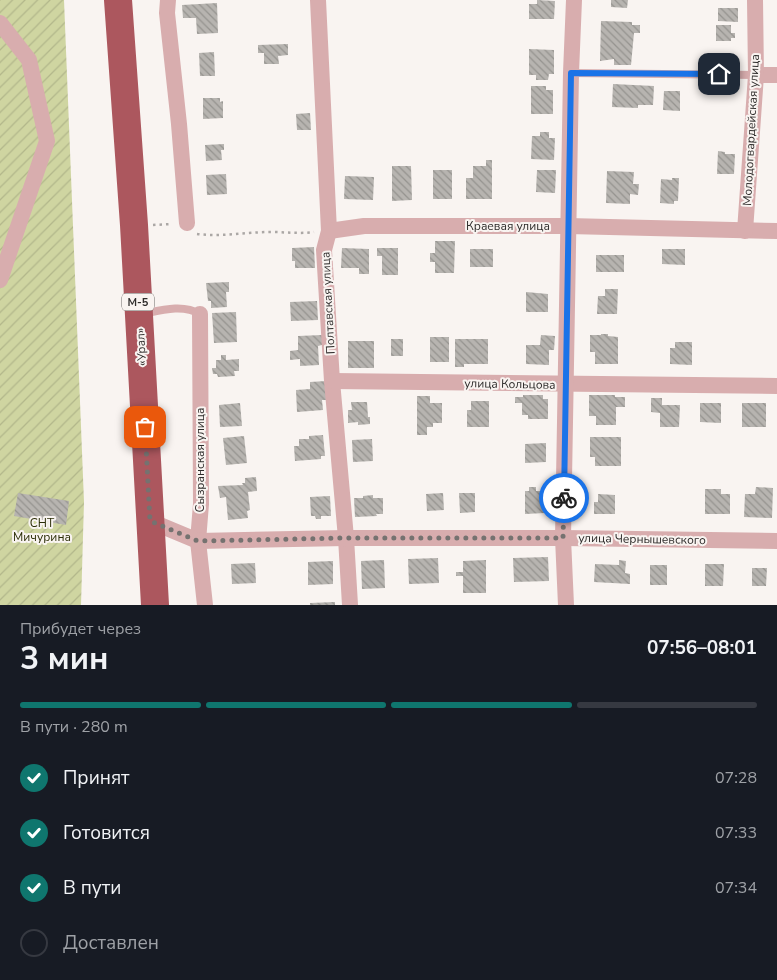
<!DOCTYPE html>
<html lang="ru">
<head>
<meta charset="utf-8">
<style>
	body { margin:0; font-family:"Nunito Sans",sans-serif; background:#20242c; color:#f1f3f6; height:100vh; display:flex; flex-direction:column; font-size:19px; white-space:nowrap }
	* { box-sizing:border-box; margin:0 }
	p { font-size:16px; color:#9ea1a6 }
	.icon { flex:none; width:28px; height:28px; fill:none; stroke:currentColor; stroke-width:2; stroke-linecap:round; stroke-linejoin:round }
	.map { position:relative; height:605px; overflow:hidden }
	.sheet { display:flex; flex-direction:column; background:#171b24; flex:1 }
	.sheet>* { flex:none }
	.pin { position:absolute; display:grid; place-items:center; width:42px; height:42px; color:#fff; margin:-21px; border-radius:10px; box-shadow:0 2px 8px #0006 }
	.courier { position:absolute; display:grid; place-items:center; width:50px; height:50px; margin:-25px; border:4px solid #1a73e8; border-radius:50%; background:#fff; color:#222; box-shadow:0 1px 6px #0007 }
	.overview em { font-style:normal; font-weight:700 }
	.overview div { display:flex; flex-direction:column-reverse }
	.overview { display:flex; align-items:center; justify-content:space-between; height:85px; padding:0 20px }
	h1 { font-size:32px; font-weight:700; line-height:38px }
	.bar { display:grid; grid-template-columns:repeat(4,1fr); gap:8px 5px; align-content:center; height:60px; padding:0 20px }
	.bar i { height:6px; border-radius:4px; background:#363941 }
	.bar .on { background:#0f766e }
	.bar p { grid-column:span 4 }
	ol { padding:0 20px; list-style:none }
	li { display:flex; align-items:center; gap:15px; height:55px }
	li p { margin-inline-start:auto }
	li .icon { padding:5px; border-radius:50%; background:#0f766e; color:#fff; stroke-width:4 }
	li:last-child { color:#9ea1a6 }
	li i { width:28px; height:28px; border:2px solid #363941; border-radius:50% }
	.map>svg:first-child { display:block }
	.garden { fill:url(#garden-furrows) }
	.building { fill:url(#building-back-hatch) }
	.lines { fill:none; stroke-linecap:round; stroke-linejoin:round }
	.path { stroke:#aba7a5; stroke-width:2.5; stroke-dasharray:2.5 4; stroke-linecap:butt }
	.lane { stroke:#d8adae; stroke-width:8 }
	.street { stroke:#d8adae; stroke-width:16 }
	.highway { stroke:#ac575e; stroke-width:28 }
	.done { stroke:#757270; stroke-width:5; stroke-dasharray:0 9 }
	.route { stroke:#1a73e8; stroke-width:6 }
	.labels { text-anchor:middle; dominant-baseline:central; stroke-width:4; stroke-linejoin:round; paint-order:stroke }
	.shield { fill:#f9f4f1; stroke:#6b6866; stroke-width:1 }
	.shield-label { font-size:11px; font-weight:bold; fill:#2e2c2b }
	.street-label { font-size:12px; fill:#2e2c2b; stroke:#f9f4f1 }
	.park-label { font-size:12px; fill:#2b2e07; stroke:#f9f4f1 }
</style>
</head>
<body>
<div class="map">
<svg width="777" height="605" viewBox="0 0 777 605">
	<defs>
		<pattern id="garden-furrows" width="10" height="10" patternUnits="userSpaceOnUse" patternTransform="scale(1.25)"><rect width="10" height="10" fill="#cfd5a1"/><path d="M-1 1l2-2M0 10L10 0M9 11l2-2" fill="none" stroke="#b2b78b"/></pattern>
		<pattern id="building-back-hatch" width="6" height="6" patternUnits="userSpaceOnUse" patternTransform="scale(1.25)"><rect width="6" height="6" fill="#b7b4b0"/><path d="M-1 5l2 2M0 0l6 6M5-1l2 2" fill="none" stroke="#95938f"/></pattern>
	</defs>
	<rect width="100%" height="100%" fill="#f9f4f1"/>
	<!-- garden -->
	<polygon class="garden" points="0,0 64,0 84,502 81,605 0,605"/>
	<!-- building -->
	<g class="building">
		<polygon points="537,0 555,1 554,19 529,19 529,4 537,4"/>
		<polygon points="611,0 628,0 627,8 611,7"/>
		<polygon points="217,3 218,33 197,34 196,18 183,18 182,5"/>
		<polygon points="718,8 738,8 738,22 718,21"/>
		<polygon points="601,21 632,22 632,25 640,25 640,33 634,33 631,65 614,65 614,59 600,61"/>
		<polygon points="716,25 731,25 731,33 735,33 735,38 731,38 731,41 716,41"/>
		<polygon points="288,44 288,55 278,56 279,64 264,64 264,53 258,53 258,45"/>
		<polygon points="529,49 554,50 554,74 549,74 548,80 536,80 536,75 529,75"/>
		<polygon points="214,52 215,76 200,76 199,53"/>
		<polygon points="613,84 654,86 653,105 638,105 638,108 612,107"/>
		<polygon points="531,86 546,86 546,90 553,90 553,114 531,114"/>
		<polygon points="664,91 680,91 680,111 663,110"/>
		<polygon points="203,98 220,98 220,102 223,101 223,118 203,119"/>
		<polygon points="310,113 311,130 297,130 296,114"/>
		<polygon points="540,132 549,132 549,138 555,138 554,160 531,159 532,136 540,136"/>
		<polygon points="224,144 224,150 221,150 222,160 206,161 205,145"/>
		<polygon points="718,151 725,152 725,154 735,154 734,174 717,174"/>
		<polygon points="486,160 492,160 492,199 466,199 466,178 473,178 473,166 486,166"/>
		<polygon points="392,166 411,166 412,200 392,201"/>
		<rect x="433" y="170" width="19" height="29"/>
		<polygon points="537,170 556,170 555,193 536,192"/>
		<polygon points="607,171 634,172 633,184 639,184 638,195 630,194 630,204 606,203"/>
		<polygon points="226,174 227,194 207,195 206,175"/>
		<polygon points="345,176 374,177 373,200 344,199"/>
		<polygon points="672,178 679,178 678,201 674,201 674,204 660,203 661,179 672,180"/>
		<polygon points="435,241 455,241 454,273 435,273 435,262 430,262 430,253 435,253"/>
		<polygon points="314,247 315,268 295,268 295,261 292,261 292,248"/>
		<polygon points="342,248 369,249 369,274 359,274 359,268 341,268"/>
		<polygon points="377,248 398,248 398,275 382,275 382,256 377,256"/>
		<rect x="470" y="249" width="23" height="18"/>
		<polygon points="662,249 685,249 685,265 662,264"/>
		<rect x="596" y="255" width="28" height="17"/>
		<polygon points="229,282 229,292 226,292 227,307 211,308 211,301 208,301 206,283"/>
		<polygon points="605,289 618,289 617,314 597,314 598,296 605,296"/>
		<polygon points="526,292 548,294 548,312 526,312"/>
		<polygon points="317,301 318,320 291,321 290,302"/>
		<polygon points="236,312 237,342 214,343 212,313"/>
		<polygon points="601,334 608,334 608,336 618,337 618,364 595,364 595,352 590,352 590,335 601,335"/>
		<polygon points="322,335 322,345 318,346 319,365 300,366 300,359 290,360 290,351 298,350 298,336"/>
		<polygon points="541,335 555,336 554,350 549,350 549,365 526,364 526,345 540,345"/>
		<rect x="430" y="337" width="19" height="25"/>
		<rect x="391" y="339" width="12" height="17"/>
		<polygon points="455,339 488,339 488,364 464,364 464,367 455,367"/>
		<rect x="348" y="341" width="26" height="27"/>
		<polygon points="675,342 692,342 692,365 670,364 670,348 675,348"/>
		<polygon points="221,355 226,355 226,360 239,359 239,371 234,371 235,376 218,377 217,374 213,374 212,368 216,368 216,360 221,360"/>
		<polygon points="326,381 327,400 322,400 323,410 297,412 296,390 310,389 310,382"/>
		<polygon points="523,395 543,395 543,399 548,399 548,419 528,419 528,415 522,415 522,403 515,403 515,397 523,397"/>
		<polygon points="589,395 615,395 615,397 625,397 625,407 616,407 616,425 596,425 596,416 589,416"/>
		<polygon points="417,396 430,396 430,403 442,403 442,423 433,423 433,427 427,427 427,435 417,435"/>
		<polygon points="651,398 662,398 662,405 680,405 679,427 660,427 660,413 651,412"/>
		<polygon points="471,401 489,401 489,427 467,427 467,410 471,410"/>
		<polygon points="351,402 367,402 368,417 370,417 370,424 358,425 358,422 348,423 348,410 352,410"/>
		<polygon points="240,403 242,426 220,427 219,405"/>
		<polygon points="700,403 721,403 721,423 700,422"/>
		<rect x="742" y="403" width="24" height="24"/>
		<polygon points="323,435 325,456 321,456 321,459 295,461 294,446 299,446 299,439 309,439 309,436"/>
		<polygon points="244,436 247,463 226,465 223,438"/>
		<polygon points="590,437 621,437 621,466 595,466 595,457 590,457"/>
		<polygon points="372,439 373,461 353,462 352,440"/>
		<polygon points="546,443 546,462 525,463 525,444"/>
		<polygon points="256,477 257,491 248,492 250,510 247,511 248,518 228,520 226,497 220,498 218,486 243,485 242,483 245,483 245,478"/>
		<polygon points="529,487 536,487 536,491 544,491 545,513 525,514 525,491 529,491"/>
		<polygon points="756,487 773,488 772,518 744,517 745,494 755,494"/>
		<polygon points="705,489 721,489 721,494 730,494 730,514 705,514"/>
		<polygon points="18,493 69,501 66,525 14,516"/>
		<polygon points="443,493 444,510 427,511 426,494"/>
		<polygon points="459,493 475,493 475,512 460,513"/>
		<polygon points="598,494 615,495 615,514 594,514 594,502 598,502"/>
		<polygon points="373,495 373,498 383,498 383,514 376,514 377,516 355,517 354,498 363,498 363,496"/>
		<polygon points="330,496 331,516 321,516 321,519 316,519 315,516 311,516 310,497"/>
		<polygon points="548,557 549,581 514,582 513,558"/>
		<polygon points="438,558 439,583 409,584 408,559"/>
		<polygon points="384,560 385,588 362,589 361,561"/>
		<polygon points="486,560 486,593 463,593 463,576 456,576 456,572 463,572 463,561"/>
		<polygon points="619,560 626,561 625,573 630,574 630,584 594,582 595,564 619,565"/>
		<polygon points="333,561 333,584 308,585 308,562"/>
		<polygon points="255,563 256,583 232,584 231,564"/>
		<polygon points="705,564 724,564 723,586 705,586"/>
		<rect x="650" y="565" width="17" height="20"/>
		<polygon points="752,568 767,568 766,586 752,586"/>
		<polygon points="335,602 335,605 310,605 310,603"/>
	</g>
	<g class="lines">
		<!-- path -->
		<g class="path">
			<polyline points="153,225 172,224"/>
			<path d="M197,234C222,237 246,232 271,232C286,232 299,234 314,232"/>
		</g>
		<!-- lane -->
		<g class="lane">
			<polyline points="571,73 756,75"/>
			<path d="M143,314C162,310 183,304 200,314"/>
		</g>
		<!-- street -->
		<g class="street">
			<polyline points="168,0 167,13 179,124 187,223"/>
			<polyline points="318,0 329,231 324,250 332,381 346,538 350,605"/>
			<polyline points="0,23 29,60 47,141 0,280"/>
			<polyline points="756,75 777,75"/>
			<polyline points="329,231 364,226 568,226 777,231"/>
			<polyline points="745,231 756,75 755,0"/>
			<polyline points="200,314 201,504 198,541 205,605"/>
			<polyline points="332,381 777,386"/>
			<polyline points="150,521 198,541 346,538 563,538 777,541"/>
			<polyline points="566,605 563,538 571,73 574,0"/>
		</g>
		<!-- highway -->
		<polyline class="highway" points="118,0 134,225 155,605"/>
	</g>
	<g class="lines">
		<!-- done -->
		<polyline class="done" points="145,427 150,521 198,541 346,538 563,538 564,498"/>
		<!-- route -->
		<polyline class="route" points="564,498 571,73 719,74"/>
	</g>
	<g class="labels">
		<!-- shield labels -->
		<rect class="shield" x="122" y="293.5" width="32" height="17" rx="4"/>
		<g class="shield-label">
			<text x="138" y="302">М-5</text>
		</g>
		<!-- street labels -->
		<g class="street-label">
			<text transform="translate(751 130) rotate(-87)">Молодогвардейская улица</text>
			<text x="508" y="226">Краевая улица</text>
			<text transform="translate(328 303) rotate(-93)">Полтавская улица</text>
			<text transform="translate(141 347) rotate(-93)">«Урал»</text>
			<text transform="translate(510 384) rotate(1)">улица Кольцова</text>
			<text transform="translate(200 460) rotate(-90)">Сызранская улица</text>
			<text transform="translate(642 539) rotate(1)">улица Чернышевского</text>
		</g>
		<!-- park labels -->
		<g class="park-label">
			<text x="42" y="523">СНТ<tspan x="42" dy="14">Мичурина</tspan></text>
		</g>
	</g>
</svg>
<div class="pin" style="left:145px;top:427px;background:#ea580c"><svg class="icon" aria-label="bag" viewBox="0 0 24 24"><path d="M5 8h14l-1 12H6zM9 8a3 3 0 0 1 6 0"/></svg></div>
<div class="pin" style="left:719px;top:74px;background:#1f2937"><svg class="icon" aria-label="home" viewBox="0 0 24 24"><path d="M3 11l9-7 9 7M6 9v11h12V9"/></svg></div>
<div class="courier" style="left:564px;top:498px"><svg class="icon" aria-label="bike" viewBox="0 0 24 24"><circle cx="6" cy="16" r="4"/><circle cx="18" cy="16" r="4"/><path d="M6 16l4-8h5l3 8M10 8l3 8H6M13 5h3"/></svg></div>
</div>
<section class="sheet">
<div class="overview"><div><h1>3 мин</h1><p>Прибудет через</p></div><em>07:56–08:01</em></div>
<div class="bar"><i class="on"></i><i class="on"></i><i class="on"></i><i></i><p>В пути · 280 m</p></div>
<ol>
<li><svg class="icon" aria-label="check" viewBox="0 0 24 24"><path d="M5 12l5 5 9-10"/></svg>Принят<p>07:28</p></li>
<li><svg class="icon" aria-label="check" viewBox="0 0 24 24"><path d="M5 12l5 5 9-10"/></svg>Готовится<p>07:33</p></li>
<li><svg class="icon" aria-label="check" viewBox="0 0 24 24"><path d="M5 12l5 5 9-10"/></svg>В пути<p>07:34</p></li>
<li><i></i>Доставлен</li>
</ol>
</section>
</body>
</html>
